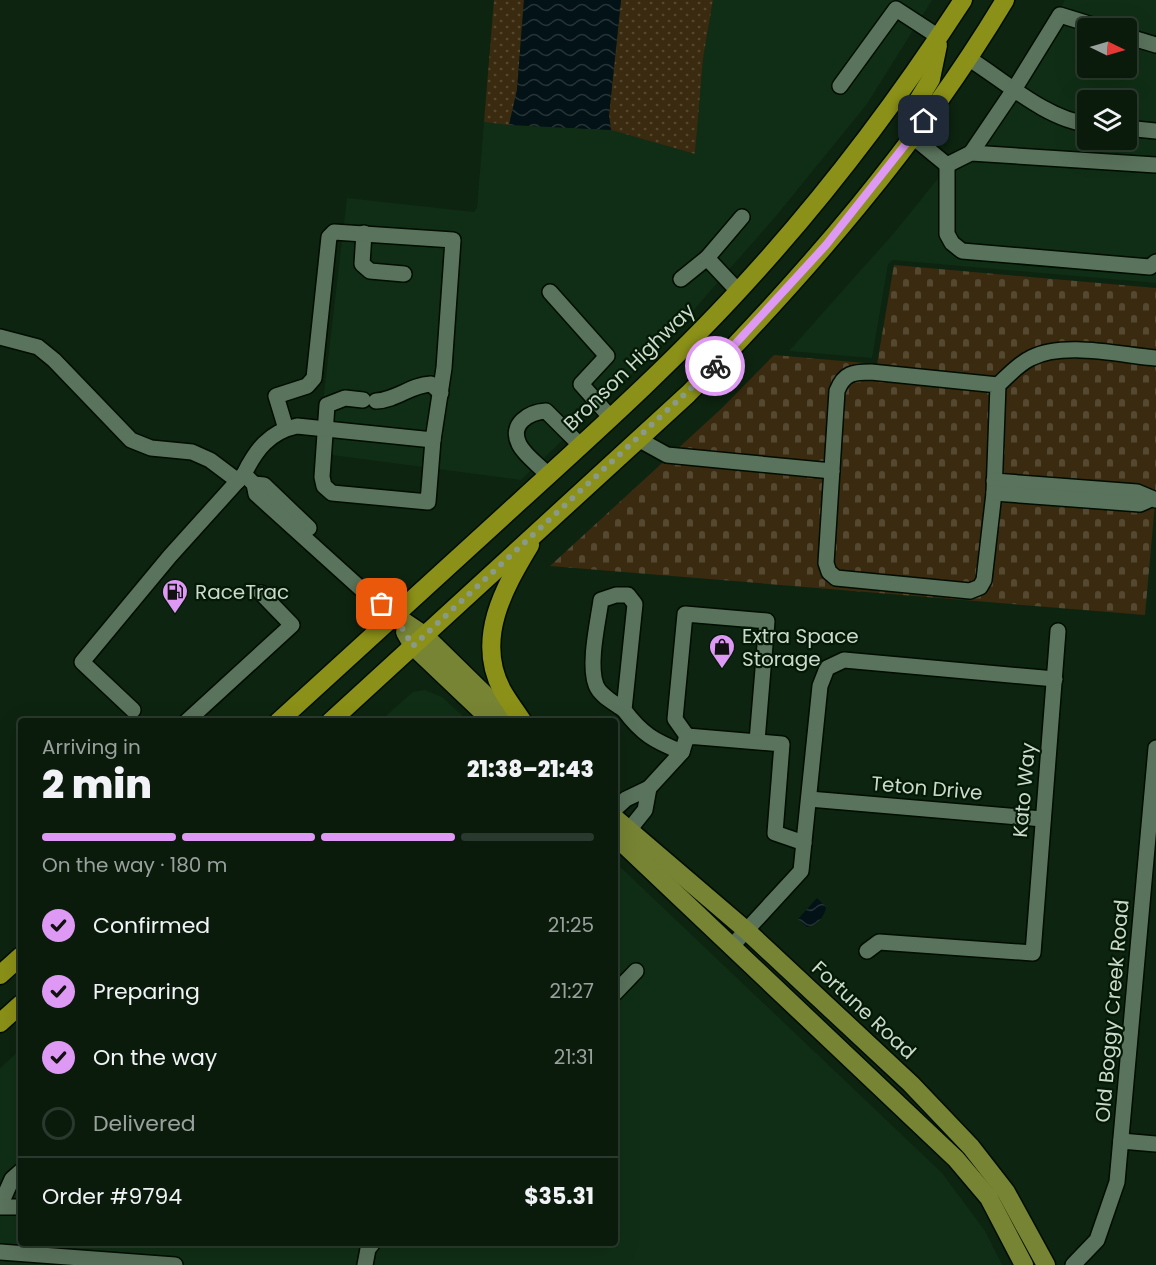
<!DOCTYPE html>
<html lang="en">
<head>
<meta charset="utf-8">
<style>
	body { margin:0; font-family:Poppins,sans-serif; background:#18281a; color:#f1f3f6; height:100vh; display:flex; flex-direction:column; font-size:22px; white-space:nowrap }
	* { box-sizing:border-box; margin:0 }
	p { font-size:20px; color:#99a19d }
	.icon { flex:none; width:33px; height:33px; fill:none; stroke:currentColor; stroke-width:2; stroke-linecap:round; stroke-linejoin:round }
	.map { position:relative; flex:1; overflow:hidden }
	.side { position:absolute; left:18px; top:718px; width:600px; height:528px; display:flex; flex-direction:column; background:#0a1b0c; border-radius:6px; box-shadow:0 6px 24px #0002,0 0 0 2px #2a392d }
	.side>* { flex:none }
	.needle { width:39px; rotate:95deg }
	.controls { position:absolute; left:1077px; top:18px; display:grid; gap:12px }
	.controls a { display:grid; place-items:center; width:60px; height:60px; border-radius:6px; background:#0a1b0c; box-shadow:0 6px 24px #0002,0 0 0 2px #2a392d; font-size:30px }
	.pin { position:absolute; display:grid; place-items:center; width:51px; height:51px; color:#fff; margin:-26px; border-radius:12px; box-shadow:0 3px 9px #0006 }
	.courier { position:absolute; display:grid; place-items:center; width:60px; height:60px; margin:-30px; border:4px solid #dd99f3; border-radius:50%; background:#fff; color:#222; box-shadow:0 2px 8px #0007 }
	.summary em { font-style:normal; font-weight:800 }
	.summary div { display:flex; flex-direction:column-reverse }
	.summary { display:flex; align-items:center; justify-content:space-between; height:102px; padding:0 24px }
	h1 { font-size:39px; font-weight:800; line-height:45px }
	.bar { display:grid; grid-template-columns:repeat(4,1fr); gap:9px 6px; align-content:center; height:72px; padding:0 24px }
	.bar i { height:8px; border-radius:4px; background:#2a392d }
	.bar .current { background:#dd99f3 }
	.bar p { grid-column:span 4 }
	.line { display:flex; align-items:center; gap:15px; padding:0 24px; border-top:2px solid #2a392d }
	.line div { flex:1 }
	ol { padding:0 24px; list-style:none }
	li { display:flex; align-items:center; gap:18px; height:66px }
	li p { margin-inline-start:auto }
	li .icon { padding:6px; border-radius:50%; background:#dd99f3; color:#111; stroke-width:4 }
	li:last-child { color:#99a19d }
	li i { width:33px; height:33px; border:3px solid #2a392d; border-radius:50% }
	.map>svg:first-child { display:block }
	.built { fill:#102e15; fill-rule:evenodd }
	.green { fill:url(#green-dots) }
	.cemetery { fill:url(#cemetery-stones) }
	.water { fill:url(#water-waves) }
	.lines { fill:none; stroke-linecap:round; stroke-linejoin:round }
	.minor-casing { stroke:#000d00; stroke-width:18 }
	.major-casing { stroke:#000d00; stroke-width:21 }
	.highway-casing { stroke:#000d00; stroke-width:21 }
	.minor { stroke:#5a735c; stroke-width:15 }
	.major { stroke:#778433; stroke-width:18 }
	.highway { stroke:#8b9018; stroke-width:18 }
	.done { stroke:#899a8a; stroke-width:6; stroke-dasharray:0 10.8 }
	.route { stroke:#dd99f3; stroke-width:8 }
	.labels { text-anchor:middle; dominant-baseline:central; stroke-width:4.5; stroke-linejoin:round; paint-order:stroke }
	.street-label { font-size:20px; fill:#ccdacc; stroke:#041a07 }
	.poi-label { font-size:20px; fill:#ccdacc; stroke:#041a07; text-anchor:start }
</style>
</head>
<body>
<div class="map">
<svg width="1156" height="1265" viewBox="0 0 1156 1265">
	<defs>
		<pattern id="green-dots" width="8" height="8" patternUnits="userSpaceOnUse" patternTransform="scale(1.5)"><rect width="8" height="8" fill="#3a2a0f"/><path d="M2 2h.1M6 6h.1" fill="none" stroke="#554831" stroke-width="1.8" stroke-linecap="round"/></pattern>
		<pattern id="cemetery-stones" width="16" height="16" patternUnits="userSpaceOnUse" patternTransform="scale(1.5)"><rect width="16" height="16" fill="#3a2a0f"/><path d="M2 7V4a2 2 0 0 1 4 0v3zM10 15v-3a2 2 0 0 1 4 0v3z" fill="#554831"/></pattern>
		<pattern id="water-waves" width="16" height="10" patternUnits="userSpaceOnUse" patternTransform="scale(1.5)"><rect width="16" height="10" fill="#031216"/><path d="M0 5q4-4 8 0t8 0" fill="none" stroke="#273437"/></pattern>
	</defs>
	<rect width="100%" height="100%" fill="#0d2410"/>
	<!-- built -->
	<g class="built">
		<polygon points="713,0 932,0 867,104 776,216 670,337 521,480 317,453 347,198 474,212 477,208 484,122 611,130 695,154 703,59"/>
		<path d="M1065,0H1156V283L893,260L888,264L872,358L789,351L894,233L991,113L1044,38ZM1088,28H1126V68H1088ZM1088,100H1126V140H1088Z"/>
		<polygon points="425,690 442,697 468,721 380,721 413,692"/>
		<polygon points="615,862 942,1173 985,1231 1002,1265 0,1265 0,1068 21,1049 21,1244 615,1244"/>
	</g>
	<!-- green -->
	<g class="green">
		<polygon points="494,0 524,0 517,90 509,125 484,122"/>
		<polygon points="621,0 713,0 703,59 695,154 611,130 609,115"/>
	</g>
	<!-- cemetery -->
	<polygon class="cemetery" points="894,265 1156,288 1156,492 1145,615 550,566 722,408 774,355 877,364"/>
	<!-- water -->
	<g class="water">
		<polygon points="524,0 621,0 609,115 611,130 509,125 517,90"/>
		<path d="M817,898L826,907C825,916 817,926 807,927L798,919Z"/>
	</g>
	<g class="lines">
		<defs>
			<g id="minor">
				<polyline points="1126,36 1156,45"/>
				<path d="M968,58C1002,79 1047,120 1088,124"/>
				<polyline points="840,86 896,9 939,37"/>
				<polyline points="1126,128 1156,131"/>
				<polyline points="913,137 947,165 971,153 1156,165"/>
				<polyline points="971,153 1015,88 1060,15 1102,28"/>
				<polyline points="947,165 947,234 952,243 962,251 1150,267 1156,262"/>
				<polyline points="364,233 362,264 370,271 404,274"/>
				<polyline points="681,279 707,258"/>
				<polyline points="738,291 707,258 742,217"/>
				<polyline points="550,292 607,356 581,384 611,418"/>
				<polyline points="0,337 38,347 54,360 131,440 151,448 192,452 210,460 238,481"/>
				<path d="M998,385L871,372C853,372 844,373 837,391L826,563L829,572L836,578L970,591L980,587L984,580L994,493L998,385C1009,375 1018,364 1031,358C1064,341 1120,355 1156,358"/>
				<polyline points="363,400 345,398 327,405 322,477 324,486 332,493 428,502 433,440"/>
				<path d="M376,401C397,400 410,385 431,384L441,393"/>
				<polyline points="638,439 667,455 832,471"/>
				<path d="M244,474C256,450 269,432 297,426L433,440L444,368L453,240L334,232L329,237L314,378L307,386L276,396L286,429"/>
				<path d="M548,475C540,466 524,455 519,444C509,424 529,412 546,411L581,446"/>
				<polyline points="994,481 1137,492 1156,500"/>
				<polyline points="254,484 264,485 309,528"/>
				<polyline points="994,493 1140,504 1149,500"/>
				<polyline points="133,710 82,662 170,556 244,474 254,484 256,494 370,597 380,601"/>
				<path d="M624,710C615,703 600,696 596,685C588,664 598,622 601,600L616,595H628L635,604L624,710C642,734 654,741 682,752"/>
				<polyline points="186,722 292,625 261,593"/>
				<polyline points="687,736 675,719 685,614 767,621 757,741"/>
				<polyline points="649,788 682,752 687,736 782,744 775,833 804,843"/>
				<polyline points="809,799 1043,819"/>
				<polyline points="615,809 626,799 649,788 645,810 629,830"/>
				<polyline points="732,946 801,871 820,686 827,668 844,660 1055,679"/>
				<polyline points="867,951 879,942 1033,953 1058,631"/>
				<polyline points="615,993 636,971"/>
				<polyline points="1121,1141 1156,1144"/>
				<polyline points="0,1206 12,1179 21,1171"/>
				<polyline points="0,1207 21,1207"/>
				<polyline points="0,1252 175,1265"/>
				<polyline points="365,1265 368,1249 372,1244"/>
				<polyline points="1073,1265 1097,1240 1117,1182 1156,748"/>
			</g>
			<g id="major">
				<polyline points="394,615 424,635 513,722"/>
				<polyline points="405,632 413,646 493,722"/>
				<polyline points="615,818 747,931 911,1084 971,1147 1006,1192 1046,1265"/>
				<polyline points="615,836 956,1159 989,1198 1024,1265"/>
			</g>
			<g id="highway">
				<polyline points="913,137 911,112 931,79 938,45"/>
				<path d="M278,722C362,645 446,568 530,492C607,422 684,352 753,275C831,189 900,97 963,0"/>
				<path d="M330,722L688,394C806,274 918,145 1005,0"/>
				<path d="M523,722C516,711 508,701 502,690C475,639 504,588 530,545"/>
				<polyline points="0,975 21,956"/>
				<polyline points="0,1023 21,1004"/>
			</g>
		</defs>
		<!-- minor casing -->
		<use href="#minor" class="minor-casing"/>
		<!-- major casing -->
		<use href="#major" class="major-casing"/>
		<!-- highway casing -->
		<use href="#highway" class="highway-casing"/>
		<!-- minor -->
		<use href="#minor" class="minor"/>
		<!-- major -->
		<use href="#major" class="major"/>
		<!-- highway -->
		<use href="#highway" class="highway"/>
	</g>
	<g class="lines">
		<!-- done -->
		<polyline class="done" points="382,604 394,615 413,646 715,366"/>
		<!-- route -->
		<polyline class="route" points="715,366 826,245 924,121"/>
	</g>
	<!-- icons -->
	<defs>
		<symbol id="fuel-pin" viewBox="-11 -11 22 30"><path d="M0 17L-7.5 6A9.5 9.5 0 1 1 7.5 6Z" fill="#dd99f3" stroke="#041a07"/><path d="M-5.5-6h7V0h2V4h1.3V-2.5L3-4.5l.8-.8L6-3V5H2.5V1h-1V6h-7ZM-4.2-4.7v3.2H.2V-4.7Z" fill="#111"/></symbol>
		<symbol id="shop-pin" viewBox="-11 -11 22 30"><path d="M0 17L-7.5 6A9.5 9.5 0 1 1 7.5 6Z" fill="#dd99f3" stroke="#041a07"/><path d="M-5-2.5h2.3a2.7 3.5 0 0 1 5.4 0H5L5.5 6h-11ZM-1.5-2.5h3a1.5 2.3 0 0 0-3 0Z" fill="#111"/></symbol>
	</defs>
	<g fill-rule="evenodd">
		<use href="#fuel-pin" x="160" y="577" width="30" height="40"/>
		<use href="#shop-pin" x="707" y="632" width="30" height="40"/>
	</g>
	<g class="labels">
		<!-- street labels -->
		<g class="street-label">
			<text transform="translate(629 367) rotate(-44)">Bronson Highway</text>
			<text transform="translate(927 788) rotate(5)">Teton Drive</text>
			<text transform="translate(1024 790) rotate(-85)">Kato Way</text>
			<text transform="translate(864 1010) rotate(43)">Fortune Road</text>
			<text transform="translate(1112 1011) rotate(-85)">Old Boggy Creek Road</text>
		</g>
		<!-- poi labels -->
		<g class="poi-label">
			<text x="195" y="592">RaceTrac</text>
			<text x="742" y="636">Extra Space<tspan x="742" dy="23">Storage</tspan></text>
		</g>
	</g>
</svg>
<div class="controls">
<a><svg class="needle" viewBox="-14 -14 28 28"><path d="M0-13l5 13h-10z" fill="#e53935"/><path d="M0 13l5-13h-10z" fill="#99a19d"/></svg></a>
<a><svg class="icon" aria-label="layers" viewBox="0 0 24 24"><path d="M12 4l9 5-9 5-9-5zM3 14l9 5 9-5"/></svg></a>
</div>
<div class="pin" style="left:382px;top:604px;background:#ea580c"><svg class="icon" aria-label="bag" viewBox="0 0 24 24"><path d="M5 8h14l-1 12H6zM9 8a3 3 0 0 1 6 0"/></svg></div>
<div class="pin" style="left:924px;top:121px;background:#1f2937"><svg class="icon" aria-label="home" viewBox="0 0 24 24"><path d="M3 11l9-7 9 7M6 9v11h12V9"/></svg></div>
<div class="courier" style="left:715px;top:366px"><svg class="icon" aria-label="bike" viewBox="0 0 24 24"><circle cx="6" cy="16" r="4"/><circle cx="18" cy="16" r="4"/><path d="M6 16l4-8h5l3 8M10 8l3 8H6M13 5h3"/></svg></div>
<section class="side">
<div class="summary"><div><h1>2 min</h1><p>Arriving in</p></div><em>21:38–21:43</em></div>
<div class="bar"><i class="current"></i><i class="current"></i><i class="current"></i><i></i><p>On the way · 180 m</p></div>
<ol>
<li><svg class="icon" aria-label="check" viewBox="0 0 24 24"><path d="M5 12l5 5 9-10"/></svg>Confirmed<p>21:25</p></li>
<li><svg class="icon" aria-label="check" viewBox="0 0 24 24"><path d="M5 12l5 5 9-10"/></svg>Preparing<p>21:27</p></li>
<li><svg class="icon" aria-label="check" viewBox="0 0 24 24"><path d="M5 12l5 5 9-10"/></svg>On the way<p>21:31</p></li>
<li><i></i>Delivered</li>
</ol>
<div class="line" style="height:78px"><div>Order #9794</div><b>$35.31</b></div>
</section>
</div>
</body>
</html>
